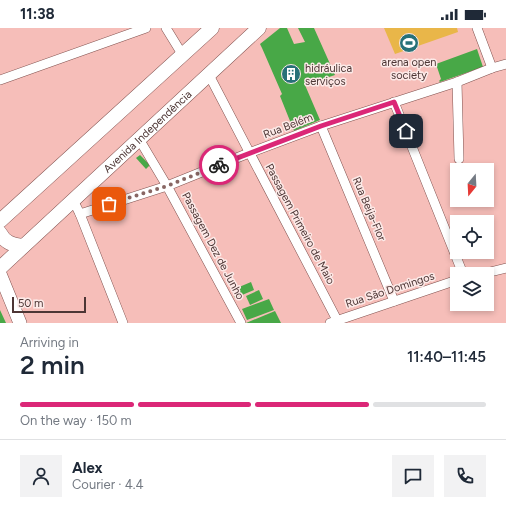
<!DOCTYPE html>
<html lang="en">
<head>
<meta charset="utf-8">
<style>
	body { margin:0; font-family:Figtree,sans-serif; background:#f2f2f3; color:#1f2937; height:100vh; display:flex; flex-direction:column; font-size:15px; white-space:nowrap }
	* { box-sizing:border-box; margin:0 }
	p { font-size:13px; color:#747a83 }
	.icon { flex:none; width:22px; height:22px; fill:none; stroke:currentColor; stroke-width:2; stroke-linecap:round; stroke-linejoin:round }
	.map { position:relative; height:295px; overflow:hidden }
	.sheet { display:flex; flex-direction:column; background:#fff; flex:1 }
	.sheet>* { flex:none }
	.needle { width:26px; rotate:198deg }
	.tools { position:absolute; left:450px; top:135px; display:grid; gap:8px }
	.tools a { display:grid; place-items:center; width:44px; height:44px; border-radius:0px; background:#fff; box-shadow:0 2px 6px #0003; font-size:20px }
	.scale { position:absolute; left:12px; bottom:10px; width:74px; box-sizing:border-box; padding-left:4px; border:2px solid #4d3635; border-top:0; font-size:11px; line-height:14px; white-space:nowrap; color:#4d3635; -webkit-text-stroke:3px #fceae8; paint-order:stroke }
	.pin { position:absolute; display:grid; place-items:center; width:34px; height:34px; color:#fff; margin:-17px; border-radius:8px; box-shadow:0 2px 6px #0006 }
	.courier { position:absolute; display:grid; place-items:center; width:40px; height:40px; margin:-20px; border:3px solid #db2777; border-radius:50%; background:#fff; color:#222; box-shadow:0 1px 5px #0007 }
	.headline em { font-style:normal; font-weight:600 }
	.headline div { display:flex; flex-direction:column-reverse }
	.headline { display:flex; align-items:center; justify-content:space-between; height:68px; padding:0 20px }
	h1 { font-size:26px; font-weight:600; line-height:30px }
	.bar { display:grid; grid-template-columns:repeat(4,1fr); gap:6px 4px; align-content:center; height:48px; padding:0 20px }
	.bar i { height:5px; border-radius:3px; background:#e0e1e3 }
	.bar .on { background:#db2777 }
	.bar p { grid-column:span 4 }
	.line { display:flex; align-items:center; gap:10px; padding:0 20px; border-top:1px solid #e0e1e3 }
	.line div { flex:1 }
	.round { display:grid; place-items:center; flex:none; width:42px; height:42px; border-radius:0px; background:#f2f2f3 }
	.status { display:flex; justify-content:space-between; align-items:center; height:28px; padding:0 20px; background:#fff; direction:ltr }
	.status svg { height:11px; fill:currentColor }
	.map>svg:first-child { display:block }
	.green { fill:#e9b649 }
	.building { fill:#48a847 }
	.lines { fill:none; stroke-linecap:round; stroke-linejoin:round }
	.minor-casing { stroke:#82524f; stroke-width:10 }
	.secondary-casing { stroke:#82524f; stroke-width:14 }
	.primary-casing { stroke:#82524f; stroke-width:15 }
	.minor { stroke:#fff; stroke-width:9 }
	.secondary { stroke:#fff; stroke-width:13 }
	.primary { stroke:#fff; stroke-width:14 }
	.done { stroke:#886663; stroke-width:4; stroke-dasharray:0 7.2 }
	.route { stroke:#db2777; stroke-width:5 }
	.labels { text-anchor:middle; dominant-baseline:central; stroke-width:3; stroke-linejoin:round; paint-order:stroke }
	.poi-label { font-size:11px; fill:#4d3635; stroke:#fceae8 }
	.street-label { font-size:11px; fill:#4d3635; stroke:#fceae8 }
</style>
</head>
<body>
<div class="status"><b>11:38</b><svg viewBox="0 0 49 12"><path d="M0 12V9h3v3zM5 12V6h3v6zM10 12V3h3v9zM15 12V0h3v12zM26 1h20v11H26zM47 4h2v5h-2z"/></svg></div>
<div class="map">
<svg width="506" height="295" viewBox="0 0 506 295">
	<rect width="100%" height="100%" fill="#f6beb9"/>
	<!-- green -->
	<polygon class="green" points="384,0 457,0 458,4 395,26"/>
	<!-- building -->
	<g class="building">
		<polygon points="280,0 287,0 294,16 305,14 298,0 314,0 335,47 305,57 320,92 294,103 280,68 282,66 262,20 260,16"/>
		<polygon points="477,21 483,39 440,54 439,53 441,51 436,36"/>
		<polygon points="140,127 150,137 146,141 136,130"/>
		<polygon points="251,254 254,262 235,270 232,262"/>
		<polygon points="259,262 263,271 250,277 246,268"/>
		<polygon points="269,271 274,282 247,292 242,281"/>
		<polygon points="0,282 6,295 0,295"/>
		<polygon points="275,283 281,295 246,295"/>
	</g>
	<g class="lines">
		<defs>
			<g id="minor">
				<polyline points="166,0 182,26"/>
				<polyline points="477,0 492,40"/>
				<polyline points="209,47 337,292"/>
				<polyline points="0,52 146,0"/>
				<polyline points="457,54 459,131"/>
				<polyline points="394,74 463,246"/>
				<polyline points="321,98 394,273"/>
				<polyline points="139,111 167,158 241,295"/>
				<polyline points="73,172 80,186 123,295"/>
				<polyline points="80,186 167,158 249,125 321,98 457,54 492,40 506,36"/>
				<polyline points="482,246 506,240"/>
				<polyline points="330,295 457,252"/>
			</g>
			<polyline id="secondary" points="0,246 20,295"/>
			<g id="primary">
				<polyline points="0,193 212,0"/>
				<path d="M0,205C5,215 13,217 23,218"/>
				<path id="s1" d="M0,240L259,0"/>
			</g>
		</defs>
		<!-- minor casing -->
		<use href="#minor" class="minor-casing"/>
		<!-- secondary casing -->
		<use href="#secondary" class="secondary-casing"/>
		<!-- primary casing -->
		<use href="#primary" class="primary-casing"/>
		<!-- minor -->
		<use href="#minor" class="minor"/>
		<!-- secondary -->
		<use href="#secondary" class="secondary"/>
		<!-- primary -->
		<use href="#primary" class="primary"/>
	</g>
	<g class="lines">
		<!-- done -->
		<polyline class="done" points="109,176 167,158 219,137"/>
		<!-- route -->
		<polyline class="route" points="219,137 321,98 394,74 406,103"/>
	</g>
	<!-- icons -->
	<defs>
		<symbol id="stadium-disc" viewBox="-11 -11 22 22"><circle r="9.5" fill="#277178" stroke="#fceae8"/><path d="M0-5a6.5 5 0 1 0 0 10a6.5 5 0 1 0 0-10ZM-3.5-1.8h7v3.6h-7Z" fill="#fff"/></symbol>
		<symbol id="building-disc" viewBox="-11 -11 22 22"><circle r="9.5" fill="#277178" stroke="#fceae8"/><path d="M-4-6H4V6H1V3H-1V6H-4ZM-2.5-4.3h1.7v1.8h-1.7ZM.8-4.3h1.7v1.8H.8ZM-2.5-1h1.7V.8h-1.7ZM.8-1h1.7V.8H.8Z" fill="#fff"/></symbol>
	</defs>
	<g fill-rule="evenodd">
		<use href="#stadium-disc" x="398" y="4" width="22" height="22"/>
		<use href="#building-disc" x="280" y="35" width="22" height="22"/>
	</g>
	<g class="labels">
		<!-- poi labels -->
		<g class="poi-label">
			<text x="409" y="34">arena open<tspan x="409" dy="13">society</tspan></text>
			<text x="305" y="40" text-anchor="start">hidráulica<tspan x="305" dy="13">serviços</tspan></text>
		</g>
		<!-- street labels -->
		<g class="street-label">
			<text transform="translate(288 98) rotate(-21)">Rua Belém</text>
			<text stroke="none"><textPath href="#s1" startOffset="201">Avenida Independência</textPath></text>
			<text transform="translate(369 181) rotate(67)">Rua Beija-Flor</text>
			<text transform="translate(300 196) rotate(62)">Passagem Primeiro de Maio</text>
			<text transform="translate(213 218) rotate(62)">Passagem Dez de Junho</text>
			<text transform="translate(390 262) rotate(-18)">Rua São Domingos</text>
		</g>
	</g>
</svg>
<div class="tools">
<a><svg class="needle" viewBox="-14 -14 28 28"><path d="M0-13l5 13h-10z" fill="#e53935"/><path d="M0 13l5-13h-10z" fill="#747a83"/></svg></a>
<a><svg class="icon" aria-label="locate" viewBox="0 0 24 24"><circle cx="12" cy="12" r="6"/><path d="M12 2v4M12 18v4M2 12h4M18 12h4"/></svg></a>
<a><svg class="icon" aria-label="layers" viewBox="0 0 24 24"><path d="M12 4l9 5-9 5-9-5zM3 14l9 5 9-5"/></svg></a>
</div>
<div class="scale">50 m</div>
<div class="pin" style="left:109px;top:176px;background:#ea580c"><svg class="icon" aria-label="bag" viewBox="0 0 24 24"><path d="M5 8h14l-1 12H6zM9 8a3 3 0 0 1 6 0"/></svg></div>
<div class="pin" style="left:406px;top:103px;background:#1f2937"><svg class="icon" aria-label="home" viewBox="0 0 24 24"><path d="M3 11l9-7 9 7M6 9v11h12V9"/></svg></div>
<div class="courier" style="left:219px;top:137px"><svg class="icon" aria-label="bike" viewBox="0 0 24 24"><circle cx="6" cy="16" r="4"/><circle cx="18" cy="16" r="4"/><path d="M6 16l4-8h5l3 8M10 8l3 8H6M13 5h3"/></svg></div>
</div>
<section class="sheet">
<div class="headline"><div><h1>2 min</h1><p>Arriving in</p></div><em>11:40–11:45</em></div>
<div class="bar"><i class="on"></i><i class="on"></i><i class="on"></i><i></i><p>On the way · 150 m</p></div>
<div class="line" style="height:72px"><a class="round"><svg class="icon" aria-label="person" viewBox="0 0 24 24"><circle cx="12" cy="8" r="4"/><path d="M4 21q1-7 8-7t8 7"/></svg></a><div><b>Alex</b><p>Courier · 4.4</p></div><a class="round"><svg class="icon" aria-label="chat" viewBox="0 0 24 24"><path d="M4 5h16v11H9l-5 4z"/></svg></a><a class="round"><svg class="icon" aria-label="phone" viewBox="0 0 24 24"><path d="M5 4h4l2 5-3 2q2 4 5 5l2-3 5 2v4C11 20 4 13 5 4z"/></svg></a></div>
</section>
</body>
</html>
